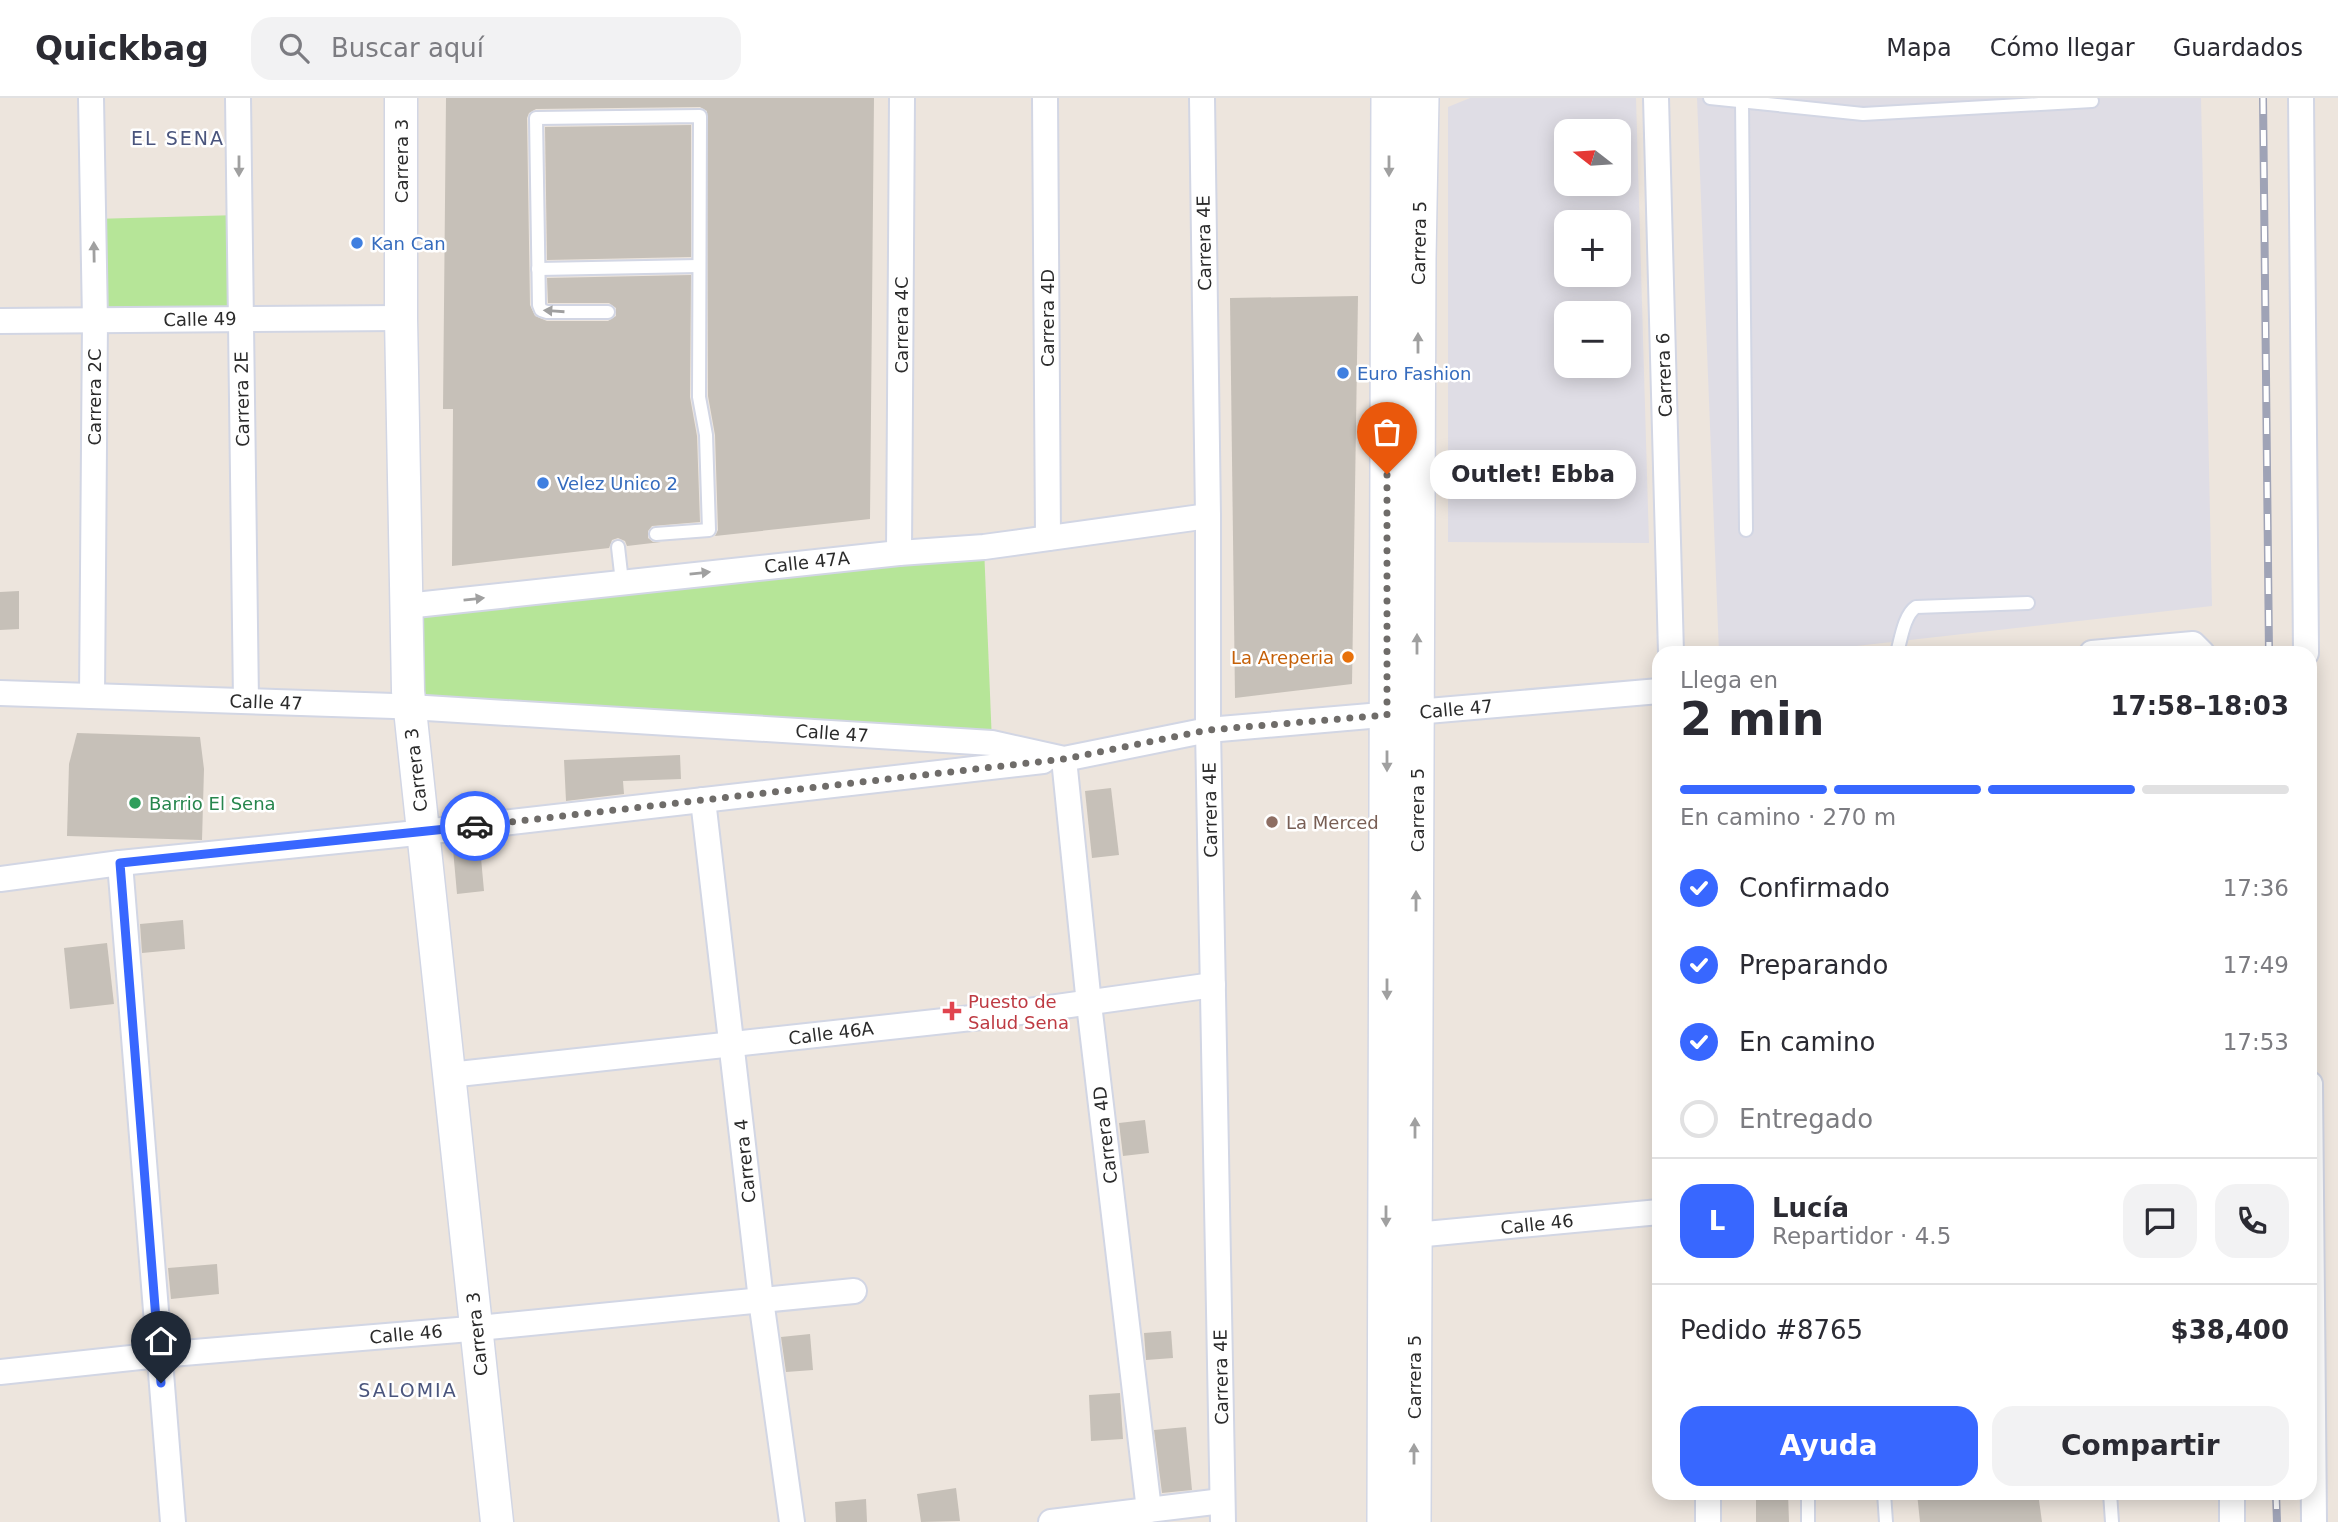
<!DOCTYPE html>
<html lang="es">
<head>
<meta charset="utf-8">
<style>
	body { margin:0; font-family:"DejaVu Sans",sans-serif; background:#f2f2f3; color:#2b2b33; height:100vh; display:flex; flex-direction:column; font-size:26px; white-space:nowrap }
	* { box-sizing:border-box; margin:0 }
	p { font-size:23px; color:#7c7c81 }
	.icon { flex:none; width:38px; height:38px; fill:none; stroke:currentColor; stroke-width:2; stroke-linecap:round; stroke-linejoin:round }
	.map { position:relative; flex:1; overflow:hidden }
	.details { position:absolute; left:1652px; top:548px; width:665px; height:854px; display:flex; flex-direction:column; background:#fff; border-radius:21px; box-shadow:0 4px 18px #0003 }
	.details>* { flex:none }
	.needle { width:46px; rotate:287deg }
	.buttons { position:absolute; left:1554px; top:21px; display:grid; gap:14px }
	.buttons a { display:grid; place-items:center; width:77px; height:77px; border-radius:14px; background:#fff; box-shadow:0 4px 18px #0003; font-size:35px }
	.pin { position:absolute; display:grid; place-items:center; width:60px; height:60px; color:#fff; margin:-72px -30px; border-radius:50% 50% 50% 0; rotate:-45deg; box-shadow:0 0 7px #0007 }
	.pin .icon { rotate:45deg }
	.courier { position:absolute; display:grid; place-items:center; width:70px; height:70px; margin:-35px; border:5px solid #3867ff; border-radius:50%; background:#fff; color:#222; box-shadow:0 2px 9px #0007 }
	.bubble { position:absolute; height:49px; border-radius:21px; background:#fff; box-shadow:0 4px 18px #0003; font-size:23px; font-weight:600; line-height:49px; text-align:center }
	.overview em { font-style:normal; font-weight:600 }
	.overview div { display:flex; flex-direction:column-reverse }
	.overview { display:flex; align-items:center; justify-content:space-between; height:119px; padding:0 28px }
	h1 { font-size:46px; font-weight:600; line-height:52px }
	.bar { display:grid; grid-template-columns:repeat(4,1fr); gap:10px 7px; align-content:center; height:84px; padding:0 28px }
	.bar i { height:9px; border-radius:5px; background:#e1e1e2 }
	.bar .selected { background:#3867ff }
	.bar p { grid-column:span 4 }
	.line { display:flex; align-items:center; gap:18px; padding:0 28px; border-top:2px solid #e1e1e2 }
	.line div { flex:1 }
	.round { display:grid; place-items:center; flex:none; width:74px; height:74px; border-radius:21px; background:#f2f2f3 }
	ol { padding:0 28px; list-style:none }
	li { display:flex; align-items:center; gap:21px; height:77px }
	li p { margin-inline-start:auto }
	li .icon { padding:7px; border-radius:50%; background:#3867ff; color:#fff; stroke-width:4 }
	li:last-child { color:#7c7c81 }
	li i { width:38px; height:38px; border:4px solid #e1e1e2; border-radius:50% }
	.button { display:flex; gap:14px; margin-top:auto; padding:14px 28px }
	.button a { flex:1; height:80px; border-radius:21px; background:#3867ff; color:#fff; font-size:28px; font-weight:600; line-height:80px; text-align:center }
	.button a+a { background:#f2f2f3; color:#2b2b33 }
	header { display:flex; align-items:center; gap:42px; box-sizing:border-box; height:98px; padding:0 35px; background:#fff; border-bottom:2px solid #e1e1e2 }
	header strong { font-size:33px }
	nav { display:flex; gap:38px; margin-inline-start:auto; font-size:24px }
	.search { width:490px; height:63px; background:#f2f2f3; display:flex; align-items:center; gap:18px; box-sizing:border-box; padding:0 24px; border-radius:21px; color:#7c7c81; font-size:26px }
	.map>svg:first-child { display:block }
	.industrial { fill:#dfdde5; fill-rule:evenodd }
	.green { fill:#b6e598 }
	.building { fill:#c6c0b8 }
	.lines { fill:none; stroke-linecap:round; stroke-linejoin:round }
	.service-casing { stroke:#d2d6e4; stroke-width:16 }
	.minor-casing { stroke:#d2d6e4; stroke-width:28 }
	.tertiary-casing { stroke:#d2d6e4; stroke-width:35 }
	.secondary-casing { stroke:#d2d6e4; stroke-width:38 }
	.service { stroke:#fff; stroke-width:12 }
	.minor { stroke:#fff; stroke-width:24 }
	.tertiary { stroke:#fff; stroke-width:32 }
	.secondary { stroke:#fff; stroke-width:35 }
	.rail-casing { stroke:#9fa3b6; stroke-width:8 }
	.rail { stroke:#fff; stroke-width:5; stroke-dasharray:16; stroke-linecap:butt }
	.oneway { fill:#a0a0a0 }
	.done { stroke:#6f6c69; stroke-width:7; stroke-dasharray:0 12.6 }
	.route { stroke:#3867ff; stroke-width:9 }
	.shop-dot { fill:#3f7fe0; stroke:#fff; stroke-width:2.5 }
	.food-dot { fill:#e8710a; stroke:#fff; stroke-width:2.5 }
	.leisure-dot { fill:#2e9e5b; stroke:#fff; stroke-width:2.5 }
	.education-dot { fill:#8d6e63; stroke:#fff; stroke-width:2.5 }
	.health-dot { fill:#e0444e; stroke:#fff; stroke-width:2.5 }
	.labels { text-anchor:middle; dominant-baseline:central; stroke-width:5; stroke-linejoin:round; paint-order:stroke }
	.street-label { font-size:18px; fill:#2b2b2b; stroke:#fff }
	.shop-label { font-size:18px; fill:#366cbe; stroke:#fff; text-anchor:start }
	.food-label { font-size:18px; fill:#c56008; stroke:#fff; text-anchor:end }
	.leisure-label { font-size:18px; fill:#27864d; stroke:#fff; text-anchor:start }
	.education-label { font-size:18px; fill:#785e54; stroke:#fff; text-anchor:start }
	.health-label { font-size:18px; fill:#be3a42; stroke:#fff; text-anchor:start }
	.neighbourhood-label { font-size:19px; letter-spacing:2px; fill:#4a557d; stroke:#fff }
</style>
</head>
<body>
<header>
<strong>Quickbag</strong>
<div class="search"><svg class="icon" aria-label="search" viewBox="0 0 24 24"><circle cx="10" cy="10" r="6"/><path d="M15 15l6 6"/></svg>Buscar aquí</div>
<nav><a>Mapa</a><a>Cómo llegar</a><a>Guardados</a></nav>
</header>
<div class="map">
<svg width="2338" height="1424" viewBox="0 0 2338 1424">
	<rect width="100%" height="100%" fill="#ede5dd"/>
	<!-- industrial -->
	<g class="industrial">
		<path d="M1470,0H1636L1649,445L1448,444V9ZM1566,33H1619V86H1566ZM1566,124H1619V177H1566ZM1566,215H1619V268H1566Z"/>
		<polygon points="1697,0 2201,0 2212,508 1794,555 1719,555"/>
	</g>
	<!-- green -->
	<g class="green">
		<polygon points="239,117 240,221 95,223 93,121"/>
		<polygon points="984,449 992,645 409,609 406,508"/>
	</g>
	<!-- building -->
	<g class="building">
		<polygon points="446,0 874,0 870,421 715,438 718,432 715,337 708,298 707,13 700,9 536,11 529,15 527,20 530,207 535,218 547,223 608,223 616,218 616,210 609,205 548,205 547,180 691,177 690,299 697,338 700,424 652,428 648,433 648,440 653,444 661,444 627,448 625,443 618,440 612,442 609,450 452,468 453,311 443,311"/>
		<polygon points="691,27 691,159 547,162 545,29"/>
		<polygon points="1358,198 1352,586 1235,600 1230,200"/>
		<polygon points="19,493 19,531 0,532 0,494"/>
		<polygon points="77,635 200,639 204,671 202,742 67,738 69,666"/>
		<polygon points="680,657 681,681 623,683 624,696 566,703 564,662"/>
		<polygon points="1111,690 1119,757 1092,760 1085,693"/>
		<polygon points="480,749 484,793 457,796 453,751"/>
		<polygon points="183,822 185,851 142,855 140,826"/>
		<polygon points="107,845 114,906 70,911 64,850"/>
		<polygon points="1145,1022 1149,1055 1123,1058 1119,1025"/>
		<polygon points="217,1166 219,1196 171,1201 168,1170"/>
		<polygon points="1171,1233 1173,1260 1146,1262 1144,1235"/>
		<polygon points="810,1236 813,1272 786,1274 781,1239"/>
		<polygon points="1120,1295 1123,1341 1091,1343 1089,1297"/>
		<polygon points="1186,1329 1192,1392 1162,1395 1154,1332"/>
		<polygon points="956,1390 960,1423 921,1424 917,1396"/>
		<polygon points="1756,1395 1788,1395 1789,1424 1756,1424"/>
		<polygon points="1917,1395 2038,1395 2042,1424 1920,1424"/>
		<polygon points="866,1401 867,1424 836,1424 835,1404"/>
	</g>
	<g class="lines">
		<defs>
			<g id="service">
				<polyline points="1710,0 1863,16 2092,3"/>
				<polyline points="1742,3 1746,432"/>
				<polyline points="538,171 699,168"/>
				<polyline points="608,214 547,214 541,212 539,207 536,20 700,18 699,299 706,337 709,432 656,436"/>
				<polyline points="618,449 622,484"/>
				<path d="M1897,555C1901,541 1904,517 1916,509L2028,505"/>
				<polyline points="1884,1395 1886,1424"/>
				<polyline points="2110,1395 2112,1424"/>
				<polyline points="1808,1424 1808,1395"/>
			</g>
			<g id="minor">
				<polyline points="91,0 95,223 92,598"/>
				<polyline points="238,0 246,603"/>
				<polyline points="1045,0 1048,440"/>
				<polyline points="1202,0 1208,418 1208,632 1223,1424"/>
				<polyline points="1656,0 1671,555"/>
				<polyline points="2301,0 2306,555"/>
				<polyline points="0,223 401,220"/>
				<polyline points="899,455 902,0"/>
				<polyline points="406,508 899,455 984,449 1208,418"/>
				<polyline points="2092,555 2193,546 2202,555"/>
				<polyline points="0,595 394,608 992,645 1064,661 1208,632 1659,593"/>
				<polyline points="1064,661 1089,906 1149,1412"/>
				<polyline points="703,702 761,1202 792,1424"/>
				<polyline points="120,765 173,1424"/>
				<polyline points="0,781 120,765 407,736 1043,663"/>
				<polyline points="449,977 999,917 1213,887"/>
				<polyline points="2310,986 2314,1424"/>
				<polyline points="1415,1137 1659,1114"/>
				<polyline points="0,1274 159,1257 458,1232 854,1193"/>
				<polyline points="1708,1395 1708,1424"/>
				<polyline points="1051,1424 1222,1403"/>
				<polyline points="2232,1424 2232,1395"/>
			</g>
			<polyline id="tertiary" points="401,0 401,220 408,593 497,1424"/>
			<g id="secondary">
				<polyline points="1385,1424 1389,0"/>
				<polyline points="1413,1424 1418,161 1421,0"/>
			</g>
		</defs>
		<!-- service casing -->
		<use href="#service" class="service-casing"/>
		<!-- minor casing -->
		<use href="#minor" class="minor-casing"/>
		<!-- tertiary casing -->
		<use href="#tertiary" class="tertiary-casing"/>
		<!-- secondary casing -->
		<use href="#secondary" class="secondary-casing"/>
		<!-- service -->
		<use href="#service" class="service"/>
		<!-- minor -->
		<use href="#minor" class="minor"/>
		<!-- tertiary -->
		<use href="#tertiary" class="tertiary"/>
		<!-- secondary -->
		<use href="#secondary" class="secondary"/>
		<defs>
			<g id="rail">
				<polyline points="2263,0 2269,555"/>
				<polyline points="2276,1395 2277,1424"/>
			</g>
		</defs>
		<!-- rail casing -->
		<use href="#rail" class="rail-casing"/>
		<!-- rail -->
		<use href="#rail" class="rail"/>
	</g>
	<!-- one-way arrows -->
	<defs><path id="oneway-solid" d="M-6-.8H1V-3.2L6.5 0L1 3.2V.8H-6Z" transform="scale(1.75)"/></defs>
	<g class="oneway">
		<use href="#oneway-solid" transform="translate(239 68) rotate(90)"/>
		<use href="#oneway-solid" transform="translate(1389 68) rotate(90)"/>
		<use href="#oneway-solid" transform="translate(94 154) rotate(-91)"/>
		<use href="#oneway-solid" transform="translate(554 213) rotate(-176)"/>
		<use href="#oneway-solid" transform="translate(1418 245) rotate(-90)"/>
		<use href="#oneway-solid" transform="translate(700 475) rotate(-6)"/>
		<use href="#oneway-solid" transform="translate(474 501) rotate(-6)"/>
		<use href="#oneway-solid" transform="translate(1417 546) rotate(-90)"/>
		<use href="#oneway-solid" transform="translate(1387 663) rotate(90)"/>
		<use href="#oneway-solid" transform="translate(1416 803) rotate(-90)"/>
		<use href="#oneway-solid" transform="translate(1387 891) rotate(90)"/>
		<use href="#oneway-solid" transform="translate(1415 1030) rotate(-90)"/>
		<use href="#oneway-solid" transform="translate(1386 1118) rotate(90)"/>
		<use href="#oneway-solid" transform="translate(1414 1356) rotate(-90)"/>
	</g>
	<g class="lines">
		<!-- done -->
		<polyline class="done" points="475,728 1064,661 1208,632 1387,617 1387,376"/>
		<!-- route -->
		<polyline class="route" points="161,1285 120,765 475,728"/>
	</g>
	<!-- markers -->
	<g class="shop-dot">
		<circle cx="357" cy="145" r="7"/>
		<circle cx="1343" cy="275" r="7"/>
		<circle cx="543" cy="385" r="7"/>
	</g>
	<circle class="food-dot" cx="1348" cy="559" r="7"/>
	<circle class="leisure-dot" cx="135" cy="705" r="7"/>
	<circle class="education-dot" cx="1272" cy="724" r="7"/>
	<path class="health-dot" d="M948.5 902.5h7v7h7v7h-7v7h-7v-7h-7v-7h7z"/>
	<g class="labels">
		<!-- street labels -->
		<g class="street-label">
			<text transform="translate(401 63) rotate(-90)">Carrera 3</text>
			<text transform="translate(1204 145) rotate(-91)">Carrera 4E</text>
			<text transform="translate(1419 145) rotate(-89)">Carrera 5</text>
			<text transform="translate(1047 220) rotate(-90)">Carrera 4D</text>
			<text transform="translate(200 221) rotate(-1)">Calle 49</text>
			<text transform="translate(901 227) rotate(-90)">Carrera 4C</text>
			<text transform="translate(1664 277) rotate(-92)">Carrera 6</text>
			<text transform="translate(94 299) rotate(-90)">Carrera 2C</text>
			<text transform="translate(242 301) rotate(-91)">Carrera 2E</text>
			<text transform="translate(807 464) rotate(-6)">Calle 47A</text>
			<text transform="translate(266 604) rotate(2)">Calle 47</text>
			<text transform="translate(1456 611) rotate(-5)">Calle 47</text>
			<text transform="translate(832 635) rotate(4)">Calle 47</text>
			<text transform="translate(416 672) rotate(-97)">Carrera 3</text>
			<text transform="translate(1210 712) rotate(-91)">Carrera 4E</text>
			<text transform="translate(1417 712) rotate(-90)">Carrera 5</text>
			<text transform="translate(831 935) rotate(-7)">Calle 46A</text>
			<text transform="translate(1105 1037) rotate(-97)">Carrera 4D</text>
			<text transform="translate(745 1063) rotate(-96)">Carrera 4</text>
			<text transform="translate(1537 1126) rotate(-6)">Calle 46</text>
			<text transform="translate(406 1236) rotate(-5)">Calle 46</text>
			<text transform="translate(477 1236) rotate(-96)">Carrera 3</text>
			<text transform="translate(1221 1279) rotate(-91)">Carrera 4E</text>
			<text transform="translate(1414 1279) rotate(-90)">Carrera 5</text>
		</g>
		<!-- shop labels -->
		<g class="shop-label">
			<text x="371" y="145">Kan Can</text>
			<text x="1357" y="275">Euro Fashion</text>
			<text x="557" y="385">Velez Unico 2</text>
		</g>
		<!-- food labels -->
		<g class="food-label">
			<text x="1334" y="559">La Areperia</text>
		</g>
		<!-- leisure labels -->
		<g class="leisure-label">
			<text x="149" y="705">Barrio El Sena</text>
		</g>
		<!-- education labels -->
		<g class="education-label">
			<text x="1286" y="724">La Merced</text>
		</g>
		<!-- health labels -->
		<g class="health-label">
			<text x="968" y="903">Puesto de<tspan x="968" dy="21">Salud Sena</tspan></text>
		</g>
		<!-- neighbourhood labels -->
		<g class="neighbourhood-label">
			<text x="178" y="40">EL SENA</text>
			<text x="408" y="1292">SALOMIA</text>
		</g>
	</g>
</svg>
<div class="buttons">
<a><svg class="needle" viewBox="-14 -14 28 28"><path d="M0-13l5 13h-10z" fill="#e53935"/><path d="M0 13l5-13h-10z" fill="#7c7c81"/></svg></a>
<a>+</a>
<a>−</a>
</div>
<div class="pin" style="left:1387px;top:376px;background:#ea580c"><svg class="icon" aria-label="bag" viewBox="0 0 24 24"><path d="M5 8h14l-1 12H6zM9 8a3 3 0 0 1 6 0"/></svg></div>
<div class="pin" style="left:161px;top:1285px;background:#1f2937"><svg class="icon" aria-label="home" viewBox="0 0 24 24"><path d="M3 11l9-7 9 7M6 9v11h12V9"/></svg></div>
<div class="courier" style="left:475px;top:728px"><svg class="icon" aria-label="car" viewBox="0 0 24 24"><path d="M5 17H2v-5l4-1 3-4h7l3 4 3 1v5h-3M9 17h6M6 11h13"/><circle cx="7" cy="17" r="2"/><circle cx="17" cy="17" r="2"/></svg></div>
<div class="bubble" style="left:1430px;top:352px;width:206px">Outlet! Ebba</div>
<section class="details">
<div class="overview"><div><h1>2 min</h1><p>Llega en</p></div><em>17:58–18:03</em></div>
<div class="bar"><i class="selected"></i><i class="selected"></i><i class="selected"></i><i></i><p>En camino · 270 m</p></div>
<ol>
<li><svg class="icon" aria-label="check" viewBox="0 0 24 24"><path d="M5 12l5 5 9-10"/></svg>Confirmado<p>17:36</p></li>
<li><svg class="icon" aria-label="check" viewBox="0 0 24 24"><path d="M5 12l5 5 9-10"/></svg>Preparando<p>17:49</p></li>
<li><svg class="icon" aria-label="check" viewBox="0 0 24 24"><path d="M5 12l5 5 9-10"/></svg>En camino<p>17:53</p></li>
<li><i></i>Entregado</li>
</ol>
<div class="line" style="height:126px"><b class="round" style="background:#3867ff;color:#fff">L</b><div><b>Lucía</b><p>Repartidor · 4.5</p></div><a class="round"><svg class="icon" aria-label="chat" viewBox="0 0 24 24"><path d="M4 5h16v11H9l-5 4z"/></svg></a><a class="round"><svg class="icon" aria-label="phone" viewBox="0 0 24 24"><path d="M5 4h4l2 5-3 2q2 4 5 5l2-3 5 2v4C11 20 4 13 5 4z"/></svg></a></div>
<div class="line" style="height:91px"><div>Pedido #8765</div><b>$38,400</b></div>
<div class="button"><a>Ayuda</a><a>Compartir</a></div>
</section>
</div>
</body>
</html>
